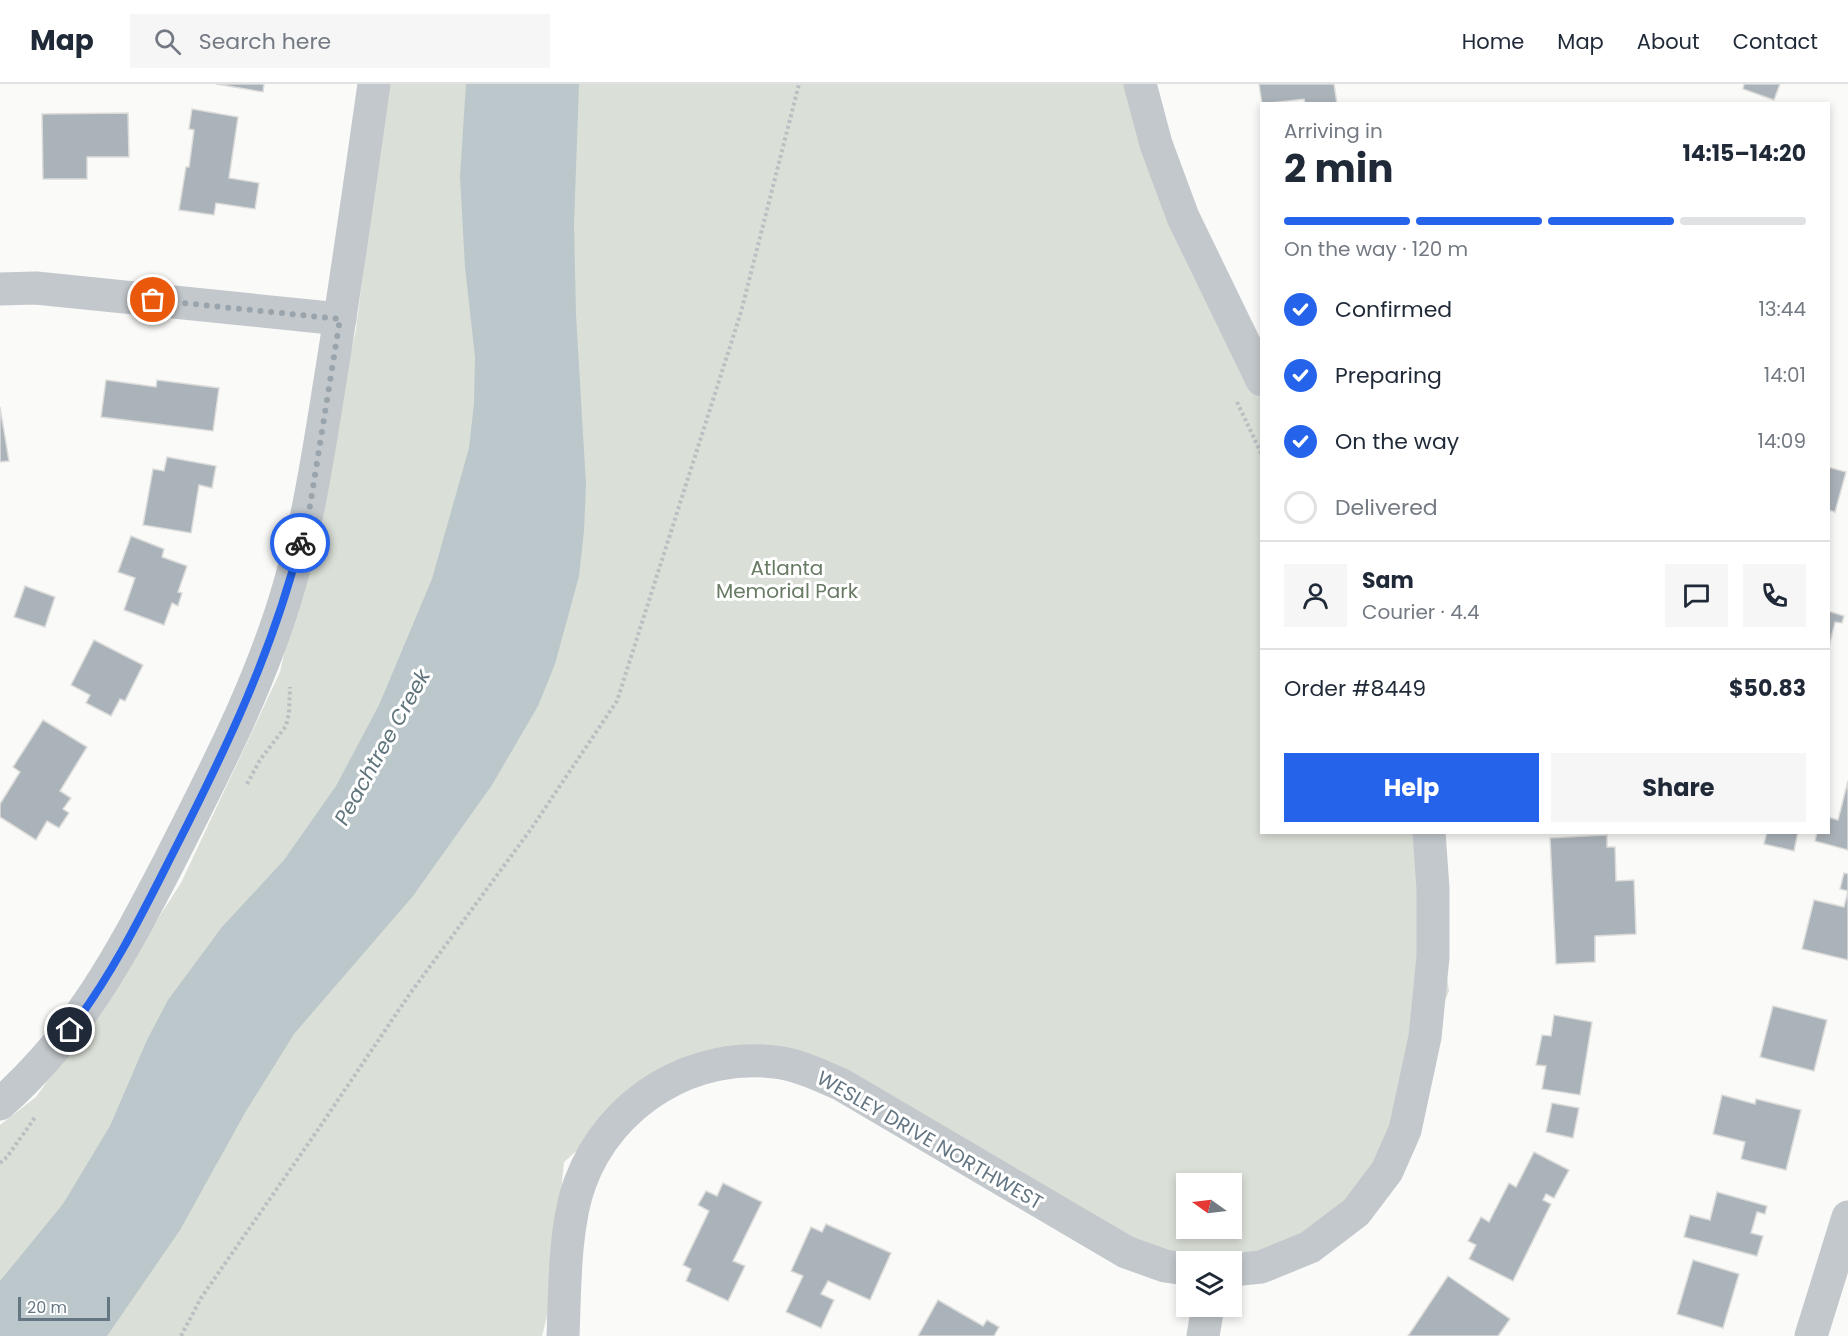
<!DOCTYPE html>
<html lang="en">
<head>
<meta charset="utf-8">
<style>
	body { margin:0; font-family:Poppins,sans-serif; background:#f6f6f7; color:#1f2937; height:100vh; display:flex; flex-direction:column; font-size:22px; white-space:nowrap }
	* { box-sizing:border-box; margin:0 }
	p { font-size:20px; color:#747a83 }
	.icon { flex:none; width:33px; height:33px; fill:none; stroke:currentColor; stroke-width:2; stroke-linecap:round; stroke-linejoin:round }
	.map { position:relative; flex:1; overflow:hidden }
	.sheet { position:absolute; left:1260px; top:18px; width:570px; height:732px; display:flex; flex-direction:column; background:#fff; border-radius:0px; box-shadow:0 3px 9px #0003 }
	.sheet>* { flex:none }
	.needle { width:39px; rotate:284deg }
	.tools { position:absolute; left:1176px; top:1089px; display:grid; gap:12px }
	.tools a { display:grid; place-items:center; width:66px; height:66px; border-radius:0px; background:#fff; box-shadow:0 3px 9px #0003; font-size:30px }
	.scale { position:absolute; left:18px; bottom:15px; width:92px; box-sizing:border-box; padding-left:6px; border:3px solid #657683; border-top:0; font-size:16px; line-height:21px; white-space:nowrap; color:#657683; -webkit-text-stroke:4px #fff; paint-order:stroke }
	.pin { position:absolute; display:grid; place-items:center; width:51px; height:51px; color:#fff; margin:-26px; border:3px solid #fff; border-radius:50%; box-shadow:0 2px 6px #0007 }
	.courier { position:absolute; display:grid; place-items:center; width:60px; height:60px; margin:-30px; border:4px solid #2563eb; border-radius:50%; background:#fff; color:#222; box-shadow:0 2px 8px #0007 }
	.summary em { font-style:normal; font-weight:700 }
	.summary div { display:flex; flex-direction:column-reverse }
	.summary { display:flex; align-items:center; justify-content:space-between; height:102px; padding:0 24px }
	h1 { font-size:39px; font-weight:700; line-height:45px }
	.bar { display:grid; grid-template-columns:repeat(4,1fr); gap:9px 6px; align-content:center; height:72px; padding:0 24px }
	.bar i { height:8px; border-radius:4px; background:#e0e1e3 }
	.bar .active { background:#2563eb }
	.bar p { grid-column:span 4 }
	.line { display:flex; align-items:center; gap:15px; padding:0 24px; border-top:2px solid #e0e1e3 }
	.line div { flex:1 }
	.round { display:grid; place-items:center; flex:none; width:63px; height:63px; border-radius:0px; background:#f6f6f7 }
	ol { padding:0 24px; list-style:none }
	li { display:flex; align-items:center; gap:18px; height:66px }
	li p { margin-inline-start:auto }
	li .icon { padding:6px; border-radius:50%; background:#2563eb; color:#fff; stroke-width:4 }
	li:last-child { color:#747a83 }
	li i { width:33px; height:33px; border:3px solid #e0e1e3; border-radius:50% }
	.cta { display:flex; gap:12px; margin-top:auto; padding:12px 24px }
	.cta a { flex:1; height:69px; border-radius:0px; background:#2563eb; color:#fff; font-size:24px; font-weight:700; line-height:69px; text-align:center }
	.cta a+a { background:#f6f6f7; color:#1f2937 }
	header { display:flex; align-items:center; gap:36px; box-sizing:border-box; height:84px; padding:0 30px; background:#fff; border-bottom:2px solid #e0e1e3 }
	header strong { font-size:28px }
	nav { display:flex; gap:33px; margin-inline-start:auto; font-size:21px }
	.search { width:420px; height:54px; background:#f6f6f7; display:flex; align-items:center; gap:15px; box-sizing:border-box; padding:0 21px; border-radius:0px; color:#747a83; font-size:22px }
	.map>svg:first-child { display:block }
	.green { fill:#dadfd7; fill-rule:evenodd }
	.water { fill:#bbc7cb }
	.building { fill:#aab3b9; stroke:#dcdcda; stroke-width:1.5 }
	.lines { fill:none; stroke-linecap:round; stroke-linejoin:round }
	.path { stroke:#bbbfc2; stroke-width:4; stroke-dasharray:3 3; stroke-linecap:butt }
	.minor { stroke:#c3c8cc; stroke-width:33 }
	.done { stroke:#99a4ac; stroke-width:6; stroke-dasharray:0 10.8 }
	.route { stroke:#2563eb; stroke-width:8 }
	.labels { text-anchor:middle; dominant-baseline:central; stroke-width:6; stroke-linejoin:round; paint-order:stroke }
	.park-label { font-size:20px; fill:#687a64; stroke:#fff }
	.street-label { font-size:20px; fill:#657683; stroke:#fff }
	.water-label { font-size:21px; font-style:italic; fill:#60757c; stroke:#fff }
</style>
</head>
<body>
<header>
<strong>Map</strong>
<div class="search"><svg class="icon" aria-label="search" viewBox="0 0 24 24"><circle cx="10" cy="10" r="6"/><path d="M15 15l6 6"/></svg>Search here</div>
<nav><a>Home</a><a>Map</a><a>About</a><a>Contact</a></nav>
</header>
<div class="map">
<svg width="1848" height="1252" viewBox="0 0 1848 1252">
	<rect width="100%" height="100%" fill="#fafaf8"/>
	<!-- green -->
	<path class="green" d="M387,0H1135L1261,317L1262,748L1426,749L1449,907L1348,1151L1232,1178H1186V1183L797,973L671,982L564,1078L550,1220L542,1252H0V1041L36,1013L108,912L181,799L280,588L356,245ZM1186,1100H1232V1144H1186Z"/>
	<!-- water -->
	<polygon class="water" points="466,0 579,0 574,140 576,231 586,401 584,447 579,492 555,580 538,622 492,701 413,812 294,950 246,1027 180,1146 107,1252 0,1252 0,1197 63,1120 110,1042 147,956 168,916 222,843 284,776 336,702 379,621 432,495 469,364 474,319 475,273 465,183 460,92"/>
	<!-- building -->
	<g class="building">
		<polygon points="216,0 264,0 263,8"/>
		<polygon points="1259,0 1334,0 1337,20 1305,20 1304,15 1262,20"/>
		<polygon points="1744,0 1780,0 1774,16 1743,5"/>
		<polygon points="192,25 238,33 229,94 259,99 255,125 216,119 214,131 179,126 186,83 189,83 194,46 189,45"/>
		<polygon points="128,29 129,73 87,73 87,95 43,95 42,30"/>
		<polygon points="106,296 156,303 157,296 219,304 213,347 101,333"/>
		<polygon points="0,323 9,377 0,378"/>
		<polygon points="167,373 216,382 212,404 199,401 191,449 143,441 153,385 164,387"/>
		<polygon points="1828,383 1846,388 1835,428 1828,426"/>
		<polygon points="131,452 164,465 162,473 187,482 178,508 182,509 178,522 172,519 164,541 124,526 135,494 118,488"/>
		<polygon points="25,502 55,513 45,543 14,533"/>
		<polygon points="1828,527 1844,532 1842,539 1835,538 1829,563"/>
		<polygon points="94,556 143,581 125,617 120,615 111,632 86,619 90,611 71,601"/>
		<polygon points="43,636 87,663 60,707 71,714 63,725 69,729 59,744 47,737 36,756 0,733 0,720 20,688 13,683"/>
		<polygon points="1848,697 1848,766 1815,757 1817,748 1828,748 1828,733 1838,736"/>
		<polygon points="1767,748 1798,748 1794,767 1764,760"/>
		<polygon points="1607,751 1607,763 1615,763 1616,797 1634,796 1636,850 1595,852 1595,878 1556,880 1550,754"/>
		<polygon points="1844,789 1848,790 1848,807 1840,805"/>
		<polygon points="1848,807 1848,876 1802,865 1814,816 1844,823"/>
		<polygon points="1773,922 1827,936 1814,987 1760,973"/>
		<polygon points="1554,931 1592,938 1580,1011 1542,1005 1546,982 1536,981 1542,951 1551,952"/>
		<polygon points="1722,1011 1755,1020 1756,1015 1801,1026 1786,1086 1741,1075 1745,1058 1713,1050"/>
		<polygon points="1552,1019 1579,1024 1573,1054 1546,1048"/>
		<polygon points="1534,1068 1569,1086 1554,1114 1546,1110 1543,1116 1551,1120 1513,1197 1469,1175 1476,1161 1468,1157 1481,1133 1489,1138 1509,1099 1516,1103"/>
		<polygon points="723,1099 762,1118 733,1177 745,1182 728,1217 686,1197 691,1185 683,1181 709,1127 698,1121 706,1107 717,1112"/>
		<polygon points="1717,1108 1767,1122 1765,1130 1757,1128 1751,1149 1763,1152 1757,1172 1684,1153 1690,1131 1710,1136"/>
		<polygon points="826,1140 891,1169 870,1216 828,1197 821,1210 834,1216 821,1244 786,1228 803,1192 791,1187 811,1143 822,1148"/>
		<polygon points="1693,1176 1739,1190 1723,1244 1677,1230"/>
		<polygon points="1448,1192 1510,1235 1498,1252 1408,1252"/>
		<polygon points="938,1216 983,1242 987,1236 999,1243 994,1252 918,1252"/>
	</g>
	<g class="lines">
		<!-- path -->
		<g class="path">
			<polyline points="1237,318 1262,371"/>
			<polyline points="247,700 260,676 286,642 289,629 290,603"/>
			<polyline points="0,1079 7,1073 36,1032"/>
			<polyline points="181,1252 201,1214 315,1050 409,911 531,745 617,617 741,228 799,0"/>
		</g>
		<!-- minor -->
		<g class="minor">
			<polyline points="1140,0 1156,60 1183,133 1262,296"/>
			<polyline points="0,205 36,204 340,235"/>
			<path d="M0,1020C79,950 120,872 168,780C214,689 262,598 290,499C309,433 319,365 330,297C346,198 360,99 374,0"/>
			<polyline points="1232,1186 1261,1183 1310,1163 1356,1128 1387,1087 1405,1046 1425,953 1433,873 1433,805 1429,748"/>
			<path d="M563,1252C565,1205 564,1143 580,1099C610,1017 695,965 782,979C803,983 822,992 842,1001L1126,1168L1165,1182L1186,1185"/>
			<polyline points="1203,1252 1208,1222"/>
			<polyline points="1811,1252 1848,1133"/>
		</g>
	</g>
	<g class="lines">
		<!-- done -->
		<polyline class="done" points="153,216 340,235 310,422 300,459"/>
		<!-- route -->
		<path class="route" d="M70,946C113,890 143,828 175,765C226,665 272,569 300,459"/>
	</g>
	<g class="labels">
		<!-- park labels -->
		<g class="park-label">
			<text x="787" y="484">Atlanta<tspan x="787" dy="23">Memorial Park</tspan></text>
		</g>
		<!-- street labels -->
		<g class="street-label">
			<text transform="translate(930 1056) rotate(30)">WESLEY DRIVE NORTHWEST</text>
		</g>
		<!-- water labels -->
		<g class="water-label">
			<text transform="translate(382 663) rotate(-61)">Peachtree Creek</text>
		</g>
	</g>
</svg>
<div class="tools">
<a><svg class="needle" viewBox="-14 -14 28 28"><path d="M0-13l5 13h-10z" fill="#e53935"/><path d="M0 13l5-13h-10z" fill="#747a83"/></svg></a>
<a><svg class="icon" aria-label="layers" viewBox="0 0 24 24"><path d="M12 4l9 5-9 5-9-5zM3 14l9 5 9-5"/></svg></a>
</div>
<div class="scale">20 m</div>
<div class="pin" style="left:153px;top:216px;background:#ea580c"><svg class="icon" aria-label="bag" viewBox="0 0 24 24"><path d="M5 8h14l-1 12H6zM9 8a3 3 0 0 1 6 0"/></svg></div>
<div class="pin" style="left:70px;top:946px;background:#1f2937"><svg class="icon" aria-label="home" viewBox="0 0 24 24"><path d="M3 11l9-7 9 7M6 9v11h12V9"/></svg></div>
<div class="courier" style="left:300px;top:459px"><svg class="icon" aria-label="bike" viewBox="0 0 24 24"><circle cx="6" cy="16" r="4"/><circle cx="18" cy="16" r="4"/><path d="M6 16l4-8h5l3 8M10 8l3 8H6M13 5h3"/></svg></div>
<section class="sheet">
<div class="summary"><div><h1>2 min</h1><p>Arriving in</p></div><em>14:15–14:20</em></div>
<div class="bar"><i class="active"></i><i class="active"></i><i class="active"></i><i></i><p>On the way · 120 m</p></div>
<ol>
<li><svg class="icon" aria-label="check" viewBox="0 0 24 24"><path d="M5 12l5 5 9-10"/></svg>Confirmed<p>13:44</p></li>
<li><svg class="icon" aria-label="check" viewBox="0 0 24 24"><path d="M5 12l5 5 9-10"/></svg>Preparing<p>14:01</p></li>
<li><svg class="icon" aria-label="check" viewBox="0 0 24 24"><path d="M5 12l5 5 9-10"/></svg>On the way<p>14:09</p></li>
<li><i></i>Delivered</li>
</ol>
<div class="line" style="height:108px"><a class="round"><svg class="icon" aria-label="person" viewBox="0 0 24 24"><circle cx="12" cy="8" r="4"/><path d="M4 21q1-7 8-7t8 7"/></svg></a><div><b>Sam</b><p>Courier · 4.4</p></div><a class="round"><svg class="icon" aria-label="chat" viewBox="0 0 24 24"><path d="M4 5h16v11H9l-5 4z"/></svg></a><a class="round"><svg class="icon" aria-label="phone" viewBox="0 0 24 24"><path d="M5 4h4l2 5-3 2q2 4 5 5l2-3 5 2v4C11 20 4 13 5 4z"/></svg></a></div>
<div class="line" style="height:78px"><div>Order #8449</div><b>$50.83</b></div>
<div class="cta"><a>Help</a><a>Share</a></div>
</section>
</div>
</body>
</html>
